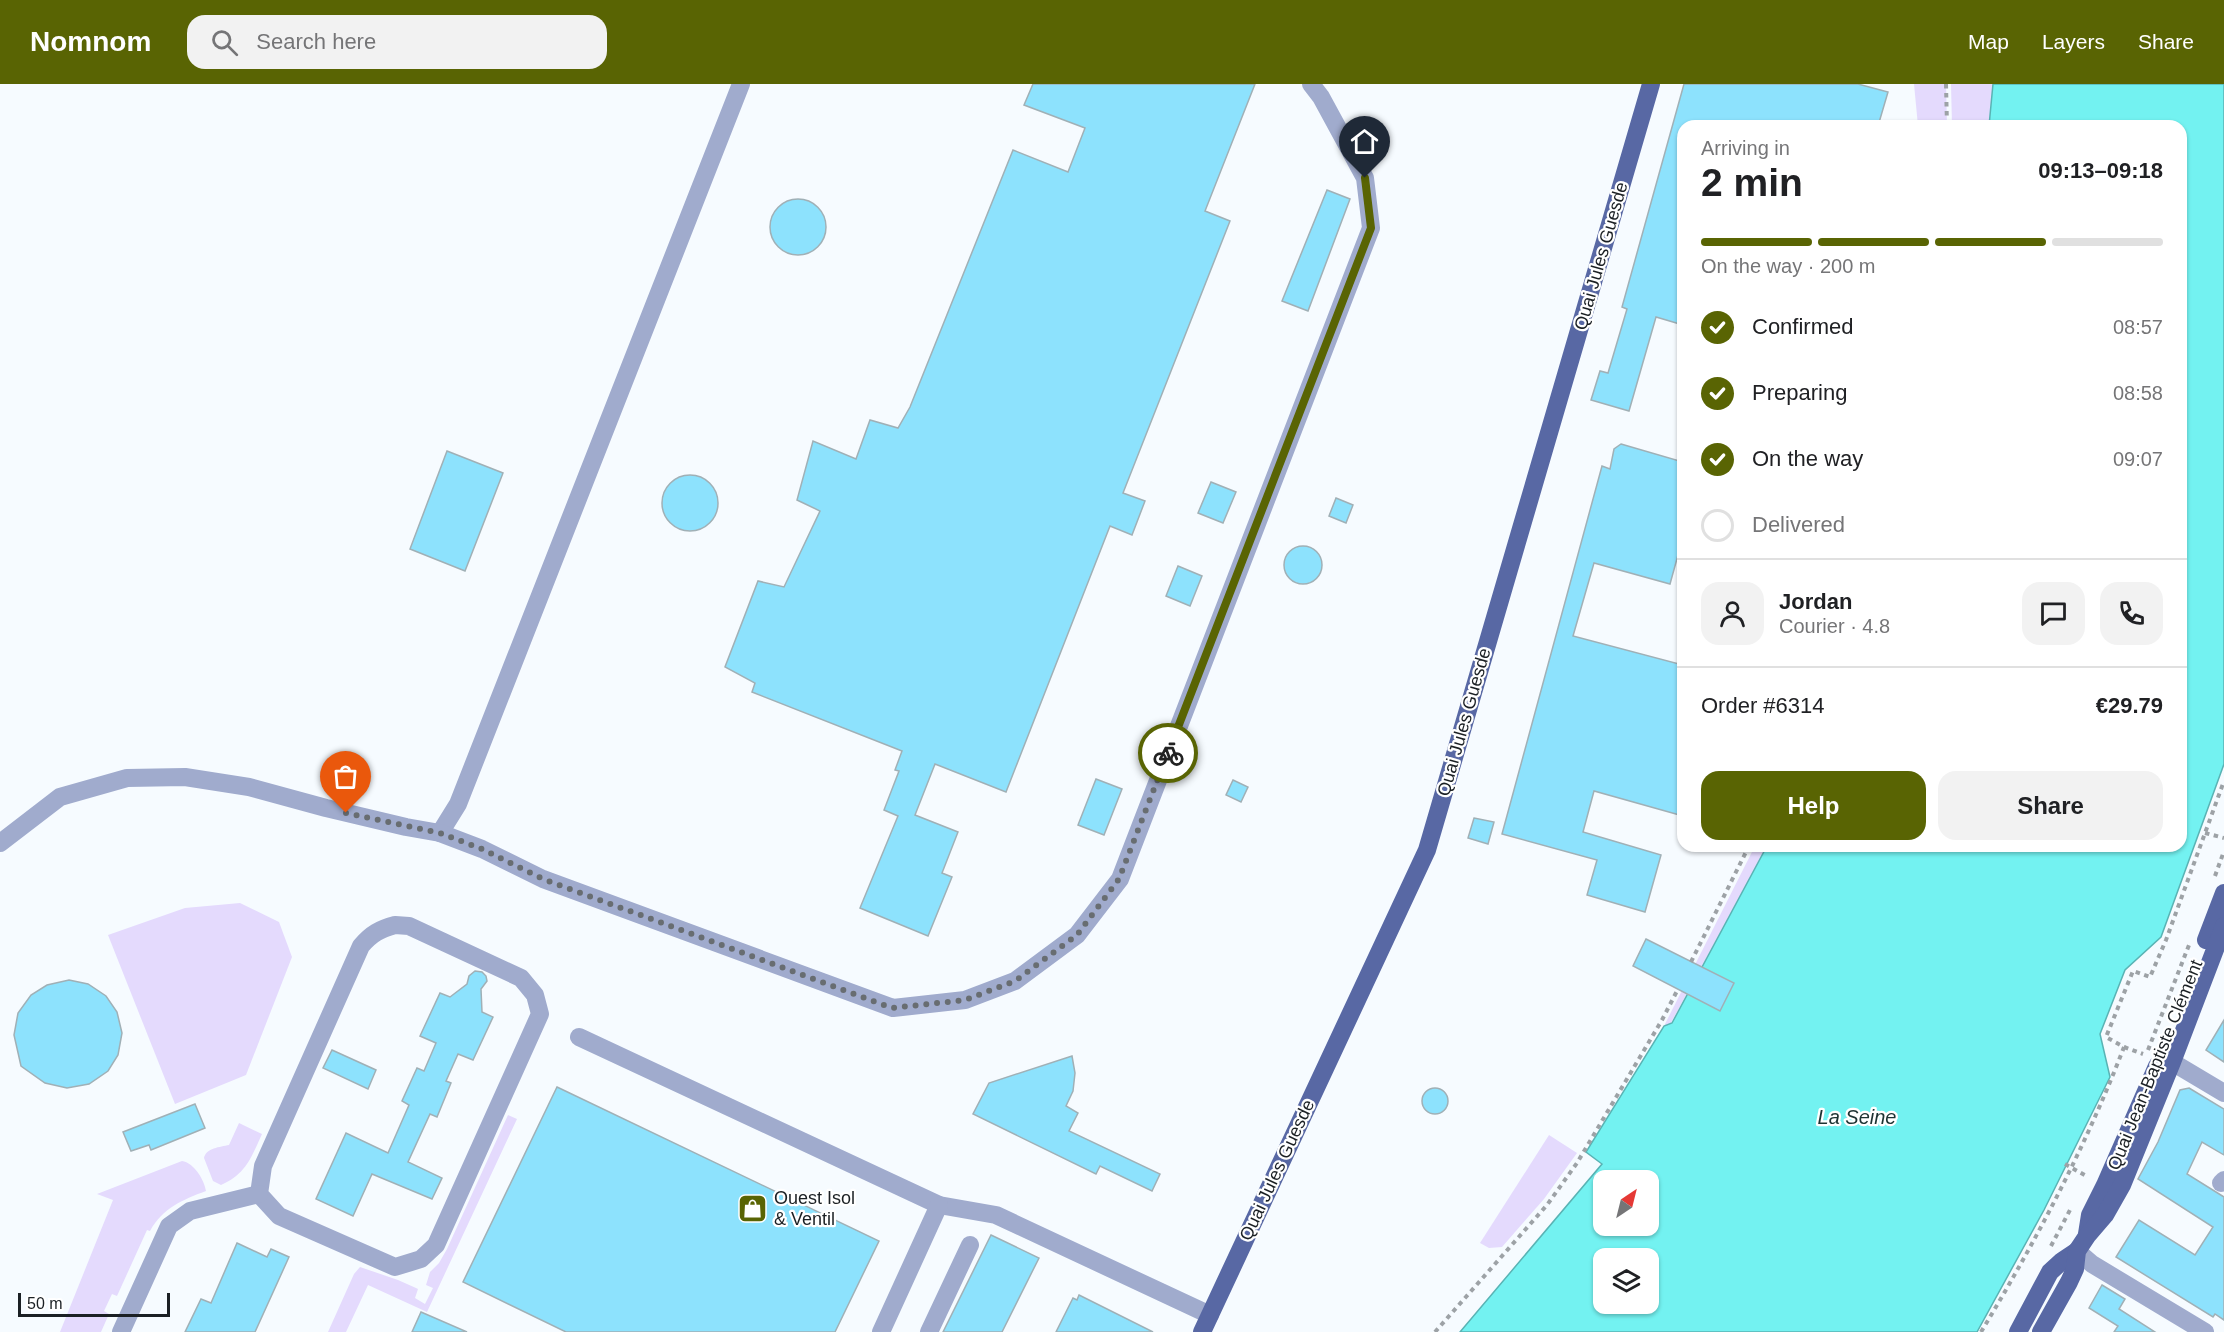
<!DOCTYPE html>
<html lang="en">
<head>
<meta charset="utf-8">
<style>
	body { margin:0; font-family:Helvetica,sans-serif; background:#f2f2f2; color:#202124; height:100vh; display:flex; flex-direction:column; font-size:22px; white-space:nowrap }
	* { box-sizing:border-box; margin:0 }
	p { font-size:20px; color:#757577 }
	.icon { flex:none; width:33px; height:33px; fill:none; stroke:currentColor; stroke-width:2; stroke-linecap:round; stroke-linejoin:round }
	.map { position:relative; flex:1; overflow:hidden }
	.panel { position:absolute; left:1677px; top:36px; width:510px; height:732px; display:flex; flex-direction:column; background:#fff; border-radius:18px; box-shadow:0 2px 4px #0004 }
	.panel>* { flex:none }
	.needle { width:39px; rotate:35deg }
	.tools { position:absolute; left:1593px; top:1086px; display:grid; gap:12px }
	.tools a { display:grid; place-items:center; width:66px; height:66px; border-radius:12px; background:#fff; box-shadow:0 2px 4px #0004; font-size:30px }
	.scale { position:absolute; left:18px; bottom:15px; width:152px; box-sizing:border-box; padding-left:6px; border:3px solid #1b2024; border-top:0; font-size:16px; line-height:21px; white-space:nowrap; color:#1b2024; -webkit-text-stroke:4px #fff; paint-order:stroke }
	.pin { position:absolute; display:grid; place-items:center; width:51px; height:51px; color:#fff; margin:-62px -26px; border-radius:50% 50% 50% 0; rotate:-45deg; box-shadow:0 0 6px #0007 }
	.pin .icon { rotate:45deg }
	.courier { position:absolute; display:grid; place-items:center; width:60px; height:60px; margin:-30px; border:4px solid #596403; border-radius:50%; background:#fff; color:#222; box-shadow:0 2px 8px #0007 }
	.overview em { font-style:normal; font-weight:800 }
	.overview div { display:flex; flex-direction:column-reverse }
	.overview { display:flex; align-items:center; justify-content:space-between; height:102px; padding:0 24px }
	h1 { font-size:39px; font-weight:800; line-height:45px }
	.bar { display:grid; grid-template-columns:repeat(4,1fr); gap:9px 6px; align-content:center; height:72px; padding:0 24px }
	.bar i { height:8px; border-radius:4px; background:#e0e0e0 }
	.bar .current { background:#596403 }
	.bar p { grid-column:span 4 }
	.line { display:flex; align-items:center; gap:15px; padding:0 24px; border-top:2px solid #e0e0e0 }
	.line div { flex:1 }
	.round { display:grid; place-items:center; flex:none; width:63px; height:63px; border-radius:18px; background:#f2f2f2 }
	ol { padding:0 24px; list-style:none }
	li { display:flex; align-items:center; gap:18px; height:66px }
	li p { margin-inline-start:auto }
	li .icon { padding:6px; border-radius:50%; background:#596403; color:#fff; stroke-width:4 }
	li:last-child { color:#757577 }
	li i { width:33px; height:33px; border:3px solid #e0e0e0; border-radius:50% }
	.action { display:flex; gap:12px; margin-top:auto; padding:12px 24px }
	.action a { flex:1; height:69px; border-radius:18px; background:#596403; color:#fff; font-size:24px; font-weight:800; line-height:69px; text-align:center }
	.action a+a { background:#f2f2f2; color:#202124 }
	header { display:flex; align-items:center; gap:36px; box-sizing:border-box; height:84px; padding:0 30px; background:#596403; color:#fff }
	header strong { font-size:28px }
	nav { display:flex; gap:33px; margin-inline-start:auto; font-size:21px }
	.search { width:420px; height:54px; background:#f2f2f2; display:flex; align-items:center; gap:15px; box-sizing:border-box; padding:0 21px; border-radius:18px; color:#757577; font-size:22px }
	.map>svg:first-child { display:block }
	.green { fill:#e4dafd }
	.water { fill:#73f2f1; stroke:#59b3b4; stroke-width:1.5; fill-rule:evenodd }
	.building { fill:#8de2fd; stroke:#a0b0b6; stroke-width:1.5 }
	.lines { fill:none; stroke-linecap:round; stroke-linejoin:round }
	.path { stroke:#9da2a6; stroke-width:4; stroke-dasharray:4.5 4.5; stroke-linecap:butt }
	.minor { stroke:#a0abcd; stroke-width:18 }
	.major { stroke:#5868a4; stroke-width:18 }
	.done { stroke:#686d71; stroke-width:6; stroke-dasharray:0 10.8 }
	.route { stroke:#596403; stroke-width:8 }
	.labels { text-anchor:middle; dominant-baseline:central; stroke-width:4.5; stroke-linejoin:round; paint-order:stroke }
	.street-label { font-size:18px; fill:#1b2024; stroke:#fff }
	.poi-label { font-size:18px; fill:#1b2024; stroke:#fff; text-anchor:start }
	.water-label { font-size:20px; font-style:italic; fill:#1d3333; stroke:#fff }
</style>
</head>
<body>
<header>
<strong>Nomnom</strong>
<div class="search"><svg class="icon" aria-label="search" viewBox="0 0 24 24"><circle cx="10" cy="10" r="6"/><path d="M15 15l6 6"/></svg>Search here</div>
<nav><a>Map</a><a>Layers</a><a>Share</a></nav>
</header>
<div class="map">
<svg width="2224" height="1248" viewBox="0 0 2224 1248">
	<rect width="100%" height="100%" fill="#f6fbff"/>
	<!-- green -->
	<g class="green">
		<polygon points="1914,0 1946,0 1947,42 1918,42"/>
		<polygon points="1951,0 1993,0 1989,42 1952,42"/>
		<polygon points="1755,762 1767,762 1671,939 1664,942"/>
		<polygon points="240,819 279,838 292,873 246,991 175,1020 108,851 185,824"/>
		<polygon points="508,1031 517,1035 427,1228 368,1201 346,1248 328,1248 354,1190 360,1183 398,1196 416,1204 418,1205 415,1214 425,1220 433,1204 426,1201 430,1188 439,1179 447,1165"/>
		<path d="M239,1039L262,1050C251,1074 246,1090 221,1101L213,1097L204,1074C206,1064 220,1063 229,1061Z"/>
		<polygon points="1549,1051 1577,1069 1544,1115 1502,1163 1489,1164 1480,1159"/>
		<path d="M182,1077C194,1079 204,1095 206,1107C182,1116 163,1124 150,1147L147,1146L117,1212L112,1210L104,1227L109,1230L101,1248H60L113,1116L97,1110Z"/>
	</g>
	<!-- water -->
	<path class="water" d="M1993,0H2224V680L2161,853L2125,886L2100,950L2110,993L2044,1126L1977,1248H1460L1602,1080L1586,1068L1664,942L1672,939L1767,762H2181V42H1989ZM1604,1096H1648V1142H1604ZM1604,1174H1648V1220H1604Z"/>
	<!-- building -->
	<g class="building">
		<polygon points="1033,0 1255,0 1205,127 1230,137 1123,409 1145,417 1132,451 1110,442 1006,708 935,680 915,731 958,748 942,789 952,793 928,852 860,824 898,732 884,726 899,687 895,686 902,667 752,608 755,599 725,583 758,497 784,503 820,427 797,416 813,357 856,375 870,336 898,344 910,323 1013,66 1068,88 1085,44 1024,21"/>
		<polygon points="1684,0 1858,0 1888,8 1878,42 1683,42 1683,241 1656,233 1629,327 1591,316 1600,287 1608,289 1627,225 1622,223"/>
		<polygon points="1327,106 1350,115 1308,227 1282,217"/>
		<circle cx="798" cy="143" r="28"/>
		<polygon points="1621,360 1683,378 1683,453 1670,500 1594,479 1573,552 1683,581 1683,732 1594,707 1583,748 1661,771 1645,828 1587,811 1597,776 1502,750 1602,382 1610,385 1614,365"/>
		<polygon points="447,367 503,389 465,487 410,465"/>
		<circle cx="690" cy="419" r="28"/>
		<polygon points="1211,398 1236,408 1223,439 1198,429"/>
		<polygon points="1336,414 1353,421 1346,439 1329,432"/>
		<circle cx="1303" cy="481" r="19"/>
		<polygon points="1178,482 1202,492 1190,522 1166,512"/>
		<polygon points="1096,695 1122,705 1104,751 1078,741"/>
		<polygon points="1233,696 1248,703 1241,718 1226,711"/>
		<polygon points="1474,734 1494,738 1488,760 1468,754"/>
		<polygon points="1646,855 1734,899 1720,927 1633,882"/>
		<polygon points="475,887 482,888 486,892 487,897 481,905 482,928 493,933 473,976 458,970 446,997 451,999 437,1033 430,1030 408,1078 442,1094 432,1115 372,1090 353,1132 316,1115 346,1049 388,1069 409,1021 402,1017 417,984 424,987 436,959 420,952 440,909 450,913 467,900 469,892"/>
		<polygon points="69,896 88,900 106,912 117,928 122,949 118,971 108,987 89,1000 67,1004 45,999 21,982 14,951 18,929 31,911 47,901"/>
		<polygon points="2224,936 2224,978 2206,966"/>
		<polygon points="332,966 376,986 368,1005 323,984"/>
		<polygon points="1072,972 1075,989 1073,1007 1066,1022 1078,1029 1069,1047 1160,1090 1152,1107 1100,1082 1096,1090 973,1030 989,999"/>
		<polygon points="557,1003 879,1157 835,1248 566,1248 463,1198"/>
		<circle cx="1435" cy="1017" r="13"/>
		<polygon points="2189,1004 2224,1025 2224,1071 2202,1058 2187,1090 2224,1113 2224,1236 2215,1230 2213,1233 2116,1173 2139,1136 2195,1171 2213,1143 2138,1095 2158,1058 2180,1006"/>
		<polygon points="195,1020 205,1044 151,1066 149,1061 131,1067 123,1048"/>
		<polygon points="991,1151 1039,1174 1002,1248 943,1248"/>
		<polygon points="237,1159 267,1173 271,1165 289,1173 255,1248 185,1248 201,1215 211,1219"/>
		<polygon points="2102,1201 2125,1215 2119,1225 2155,1248 2114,1248 2118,1242 2089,1224"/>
		<polygon points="1079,1211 1153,1248 1056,1248 1073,1214 1077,1216"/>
		<polygon points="421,1228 467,1248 412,1248"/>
	</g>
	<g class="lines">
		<!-- path -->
		<g class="path">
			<polyline points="1946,0 1947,42"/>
			<polyline points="2205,749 2224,754"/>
			<polyline points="2215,792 2224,767"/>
			<polyline points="1691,878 1749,762"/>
			<polyline points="2124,963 2143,970"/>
			<polyline points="2148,966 2189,861"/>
			<polyline points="2065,1080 2088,1093"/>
			<polyline points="2051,1162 2070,1126"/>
			<polyline points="1435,1248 1547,1121 1577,1079 1662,936 1678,905"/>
			<path d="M1981,1248C2036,1157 2086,1062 2124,963L2106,953L2133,887L2150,893L2166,856L2224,697"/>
		</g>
		<!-- minor -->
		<g class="minor">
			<polyline points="440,749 458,720 741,0"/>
			<polyline points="0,759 60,713 127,694 185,693 249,703 326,724 406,743 440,749 482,765 543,795 893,924 965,916 1015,897 1077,851 1120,795 1371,144 1365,94 1321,13 1311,0"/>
			<path d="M395,841L409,842L521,894L535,911L540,930L436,1161L421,1175L395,1183L279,1132L259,1110L263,1082L361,862C371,850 380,845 395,841Z"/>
			<polyline points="579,953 939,1121 996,1131 1210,1231"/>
			<polyline points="2172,978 2224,1009"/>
			<polyline points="2221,1099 2224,1096"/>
			<polyline points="2077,1167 2092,1180 2205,1248"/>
			<polyline points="121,1248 169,1142 190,1127 259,1110"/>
			<polyline points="881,1248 939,1121"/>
			<polyline points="929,1248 970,1161"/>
		</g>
		<!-- major -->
		<g class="major">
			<polyline points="2206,856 2224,809"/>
			<polyline points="2087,1150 2090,1131 2105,1101 2157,982"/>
			<polyline points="1202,1248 1427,766 1651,0"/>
			<polyline points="2018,1248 2050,1188 2062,1177 2077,1167"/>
			<polyline points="2041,1248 2069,1198 2075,1185 2077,1167 2087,1152 2105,1131 2122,1101 2172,978 2224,842"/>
		</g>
	</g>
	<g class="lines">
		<!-- done -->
		<polyline class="done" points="346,729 440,749 482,765 543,795 892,924 965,916 1015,897 1077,851 1119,795 1168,669"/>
		<!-- route -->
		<polyline class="route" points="1168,669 1371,144 1365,94"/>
	</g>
	<!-- icons -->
	<defs>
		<symbol id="shop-square" viewBox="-11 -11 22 22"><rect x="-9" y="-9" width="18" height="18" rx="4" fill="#596403" stroke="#fff"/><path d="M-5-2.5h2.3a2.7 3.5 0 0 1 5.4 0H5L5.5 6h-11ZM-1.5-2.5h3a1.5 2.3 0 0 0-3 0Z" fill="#fff"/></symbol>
	</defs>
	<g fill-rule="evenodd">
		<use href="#shop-square" x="736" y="1108" width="33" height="33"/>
	</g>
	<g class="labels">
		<!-- street labels -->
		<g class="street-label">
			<text transform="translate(1601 172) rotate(-74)">Quai Jules Guesde</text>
			<text transform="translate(1464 638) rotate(-74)">Quai Jules Guesde</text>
			<text transform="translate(2155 981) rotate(-68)">Quai Jean-Baptiste Clément</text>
			<text transform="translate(1277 1086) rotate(-65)">Quai Jules Guesde</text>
		</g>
		<!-- poi labels -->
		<g class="poi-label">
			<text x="774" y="1114">Ouest Isol<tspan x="774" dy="21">&amp; Ventil</tspan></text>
		</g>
		<!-- water labels -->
		<g class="water-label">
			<text x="1857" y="1033">La Seine</text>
		</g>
	</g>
</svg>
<div class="tools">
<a><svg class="needle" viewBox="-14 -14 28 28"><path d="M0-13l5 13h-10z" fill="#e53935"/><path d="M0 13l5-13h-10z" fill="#757577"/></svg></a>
<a><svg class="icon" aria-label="layers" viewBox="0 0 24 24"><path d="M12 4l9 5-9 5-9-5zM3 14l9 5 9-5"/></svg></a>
</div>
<div class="scale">50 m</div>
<div class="pin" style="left:346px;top:729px;background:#ea580c"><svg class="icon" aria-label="bag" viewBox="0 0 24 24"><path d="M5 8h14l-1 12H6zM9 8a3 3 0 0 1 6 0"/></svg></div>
<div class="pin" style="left:1365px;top:94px;background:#1f2937"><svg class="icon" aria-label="home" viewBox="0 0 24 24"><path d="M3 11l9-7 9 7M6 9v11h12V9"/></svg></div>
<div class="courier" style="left:1168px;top:669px"><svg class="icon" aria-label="bike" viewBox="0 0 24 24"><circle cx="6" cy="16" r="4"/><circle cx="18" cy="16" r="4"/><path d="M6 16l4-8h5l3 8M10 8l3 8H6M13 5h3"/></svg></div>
<section class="panel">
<div class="overview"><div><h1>2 min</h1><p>Arriving in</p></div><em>09:13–09:18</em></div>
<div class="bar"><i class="current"></i><i class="current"></i><i class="current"></i><i></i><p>On the way · 200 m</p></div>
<ol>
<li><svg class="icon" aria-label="check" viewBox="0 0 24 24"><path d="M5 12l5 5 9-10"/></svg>Confirmed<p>08:57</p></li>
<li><svg class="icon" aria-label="check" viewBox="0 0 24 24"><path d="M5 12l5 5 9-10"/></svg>Preparing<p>08:58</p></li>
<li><svg class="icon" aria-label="check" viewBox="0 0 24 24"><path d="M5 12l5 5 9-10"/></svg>On the way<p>09:07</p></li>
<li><i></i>Delivered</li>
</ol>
<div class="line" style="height:108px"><a class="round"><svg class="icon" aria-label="person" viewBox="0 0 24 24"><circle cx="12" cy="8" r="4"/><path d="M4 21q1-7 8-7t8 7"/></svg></a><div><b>Jordan</b><p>Courier · 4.8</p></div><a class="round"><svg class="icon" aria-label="chat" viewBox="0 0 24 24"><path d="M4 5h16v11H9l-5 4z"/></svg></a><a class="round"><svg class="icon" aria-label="phone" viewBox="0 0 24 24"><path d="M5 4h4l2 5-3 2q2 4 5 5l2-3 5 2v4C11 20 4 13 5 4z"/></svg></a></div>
<div class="line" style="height:78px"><div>Order #6314</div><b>€29.79</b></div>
<div class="action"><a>Help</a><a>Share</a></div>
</section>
</div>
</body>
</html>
